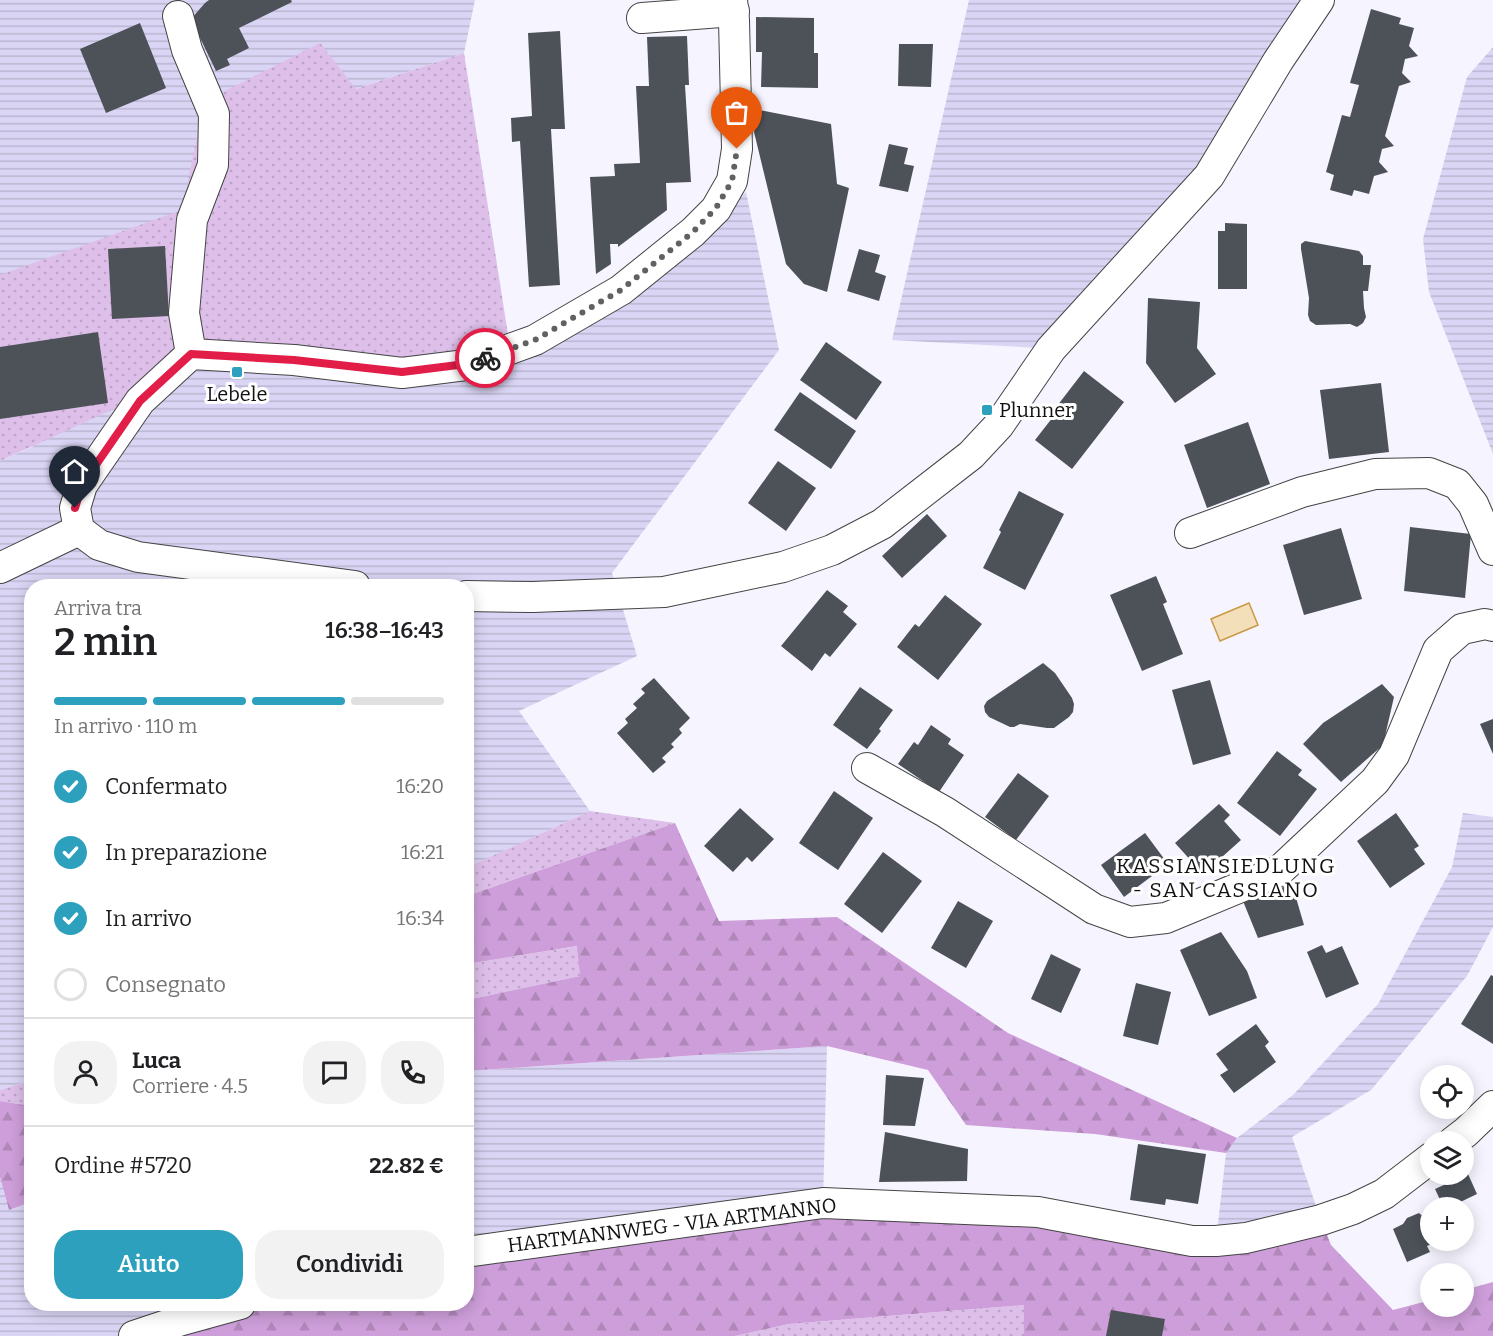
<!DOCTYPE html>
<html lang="it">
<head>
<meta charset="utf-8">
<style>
	body { margin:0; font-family:Bitter,serif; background:#f2f2f2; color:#202124; height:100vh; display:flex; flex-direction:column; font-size:22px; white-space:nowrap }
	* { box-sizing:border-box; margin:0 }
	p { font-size:20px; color:#757577 }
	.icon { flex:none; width:33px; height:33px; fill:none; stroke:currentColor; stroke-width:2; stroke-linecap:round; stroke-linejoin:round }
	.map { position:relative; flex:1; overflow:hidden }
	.drawer { position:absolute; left:24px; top:579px; width:450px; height:732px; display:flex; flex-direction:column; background:#fff; border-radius:24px; box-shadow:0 3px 15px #0003 }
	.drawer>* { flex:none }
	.tools { position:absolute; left:1420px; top:1065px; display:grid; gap:12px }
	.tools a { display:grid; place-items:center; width:54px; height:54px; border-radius:50%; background:#fff; box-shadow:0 3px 15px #0003; font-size:30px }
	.pin { position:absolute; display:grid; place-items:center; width:51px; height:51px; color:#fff; margin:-62px -26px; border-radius:50% 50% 50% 0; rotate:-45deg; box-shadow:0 0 6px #0007 }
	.pin .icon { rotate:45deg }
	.courier { position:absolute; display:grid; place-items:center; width:60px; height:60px; margin:-30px; border:4px solid #e11d48; border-radius:50%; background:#fff; color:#222; box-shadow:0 2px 8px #0007 }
	.summary em { font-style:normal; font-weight:600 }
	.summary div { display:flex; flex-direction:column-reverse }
	.summary { display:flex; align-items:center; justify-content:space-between; height:102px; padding:0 30px }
	h1 { font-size:39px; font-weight:600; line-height:45px }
	.bar { display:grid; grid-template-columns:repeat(4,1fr); gap:9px 6px; align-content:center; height:72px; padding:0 30px }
	.bar i { height:8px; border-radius:4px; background:#e0e0e0 }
	.bar .current { background:#2da0bd }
	.bar p { grid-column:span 4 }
	.line { display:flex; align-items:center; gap:15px; padding:0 30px; border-top:2px solid #e0e0e0 }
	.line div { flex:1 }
	.round { display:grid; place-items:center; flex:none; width:63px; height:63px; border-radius:24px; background:#f2f2f2 }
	ol { padding:0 30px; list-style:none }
	li { display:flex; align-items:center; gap:18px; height:66px }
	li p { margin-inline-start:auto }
	li .icon { padding:6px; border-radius:50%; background:#2da0bd; color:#fff; stroke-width:4 }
	li:last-child { color:#757577 }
	li i { width:33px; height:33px; border:3px solid #e0e0e0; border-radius:50% }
	.action { display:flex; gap:12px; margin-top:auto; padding:12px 30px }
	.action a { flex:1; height:69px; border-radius:24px; background:#2da0bd; color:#fff; font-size:24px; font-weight:600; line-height:69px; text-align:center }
	.action a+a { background:#f2f2f2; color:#202124 }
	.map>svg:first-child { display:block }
	.farmland { fill:url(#farmland-rules) }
	.grass { fill:url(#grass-dots) }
	.forest { fill:url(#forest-firs) }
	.water { fill:#f4dfbb; stroke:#c99a45; stroke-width:1.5 }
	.building { fill:#4d5259 }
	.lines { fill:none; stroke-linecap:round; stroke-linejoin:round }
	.minor-casing { stroke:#444; stroke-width:32 }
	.minor { stroke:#fff; stroke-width:30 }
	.done { stroke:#616164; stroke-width:6; stroke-dasharray:0 10.8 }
	.route { stroke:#e11d48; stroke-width:8 }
	.poi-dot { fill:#2da0bd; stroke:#fff; stroke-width:2 }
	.labels { text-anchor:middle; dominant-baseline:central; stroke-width:6; stroke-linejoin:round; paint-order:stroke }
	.poi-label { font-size:20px; fill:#111; stroke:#fff }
	.street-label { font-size:20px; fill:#111; stroke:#fff }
	.neighbourhood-label { font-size:21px; letter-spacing:1.5px; fill:#111; stroke:#fff }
</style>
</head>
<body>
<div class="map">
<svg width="1493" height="1336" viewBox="0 0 1493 1336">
	<defs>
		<pattern id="farmland-rules" width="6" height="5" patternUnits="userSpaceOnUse" patternTransform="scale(1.5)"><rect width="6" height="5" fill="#dad5f4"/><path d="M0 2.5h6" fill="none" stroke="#bab6d0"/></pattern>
		<pattern id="grass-dots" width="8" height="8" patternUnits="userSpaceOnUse" patternTransform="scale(1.5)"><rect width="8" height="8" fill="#ddbfe9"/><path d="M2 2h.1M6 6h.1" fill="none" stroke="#bda3c7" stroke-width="1.8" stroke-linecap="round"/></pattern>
		<pattern id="forest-firs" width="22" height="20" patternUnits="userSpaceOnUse" patternTransform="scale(1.5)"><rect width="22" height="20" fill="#cd9ed9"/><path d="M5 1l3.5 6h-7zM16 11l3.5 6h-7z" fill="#af87b9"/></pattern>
	</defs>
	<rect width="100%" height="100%" fill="#f6f5ff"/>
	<!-- farmland -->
	<g class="farmland">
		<polygon points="0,0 475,0 464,53 356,89 182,210 129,402 197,371 478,368 610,311 746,192 779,350 612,573 637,656 519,711 590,811 467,868 466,586 32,586 31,1080 0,1090 0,461 34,446 0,449"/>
		<polygon points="969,0 1310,0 1205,165 1039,348 892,340"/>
		<polygon points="1493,47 1493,454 1429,292 1423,239 1467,77"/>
		<polygon points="1463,813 1493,817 1493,927 1467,976 1371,1090 1292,1137 1321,1220 1216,1241 1226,1153 1237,1138 1293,1095 1378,1004 1452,867"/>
		<polygon points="827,1046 823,1203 467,1252 467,1071"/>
		<polygon points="0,1177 9,1210 31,1202 32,1304 240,1304 134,1336 0,1336"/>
	</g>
	<!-- grass -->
	<g class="grass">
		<polygon points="320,43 356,89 464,53 511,354 478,368 197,371 0,461 0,275 182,210 204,102"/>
		<polygon points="590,811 675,823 467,896 466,868"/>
		<polygon points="578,946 580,976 467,1000 467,964"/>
		<polygon points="31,1080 31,1106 0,1101 0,1090"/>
		<polygon points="1024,1305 1024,1336 735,1336 789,1324"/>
	</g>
	<!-- forest -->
	<g class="forest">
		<polygon points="675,823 719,921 837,917 1008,1033 1237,1138 1226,1153 1095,1134 966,1125 928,1070 827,1046 467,1071 467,1000 580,976 577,946 467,964 467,896"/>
		<polygon points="0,1101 31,1106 31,1202 9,1210 0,1177"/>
		<polygon points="823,1203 1192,1241 1321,1220 1331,1245 1393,1310 1431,1300 1431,1306 1464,1306 1464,1290 1493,1282 1493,1336 1024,1336 1024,1305 789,1324 735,1336 134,1336 240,1304 466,1304 467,1252"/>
	</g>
	<!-- water -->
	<polygon class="water" points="1249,603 1258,625 1220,641 1211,619"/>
	<!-- building -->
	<g class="building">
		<polygon points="209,0 291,0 292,2 239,28 249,48 227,59 230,65 216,71 191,19 205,3"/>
		<polygon points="1371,9 1401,18 1399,24 1414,28 1409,46 1418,56 1405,59 1402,73 1411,82 1399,86 1385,136 1394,146 1382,149 1379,162 1388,172 1374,176 1369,194 1354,190 1352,196 1330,190 1334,175 1326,172 1342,115 1350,117 1359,85 1350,83"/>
		<polygon points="756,17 814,18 814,53 818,53 818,88 761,87 762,52 756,52"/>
		<polygon points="140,23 166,88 106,113 80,49"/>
		<polygon points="560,31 565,129 551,129 560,285 529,287 520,141 512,142 511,118 532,116 528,33"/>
		<polygon points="687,36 689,85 685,85 691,182 666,183 667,210 618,247 618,244 610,244 611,264 596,274 590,177 615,176 614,164 640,163 636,86 649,86 647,37"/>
		<polygon points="899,44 933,44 931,87 898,86"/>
		<polygon points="759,110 831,124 837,184 849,188 827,292 804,284 786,264 754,132"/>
		<polygon points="889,144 908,148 904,164 914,166 908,192 879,186"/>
		<polygon points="1225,223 1247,224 1247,289 1218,289 1218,231 1225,231"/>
		<polygon points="1305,241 1359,251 1363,256 1363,265 1371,265 1368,291 1363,291 1364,308 1366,317 1363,323 1357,327 1350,324 1316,325 1310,321 1308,315 1309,298 1301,249 1301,244"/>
		<polygon points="165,246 169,316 112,319 108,249"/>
		<polygon points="859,249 880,255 875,272 886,276 879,301 847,291"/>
		<polygon points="1148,298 1200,302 1197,348 1216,374 1175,403 1146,363"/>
		<polygon points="98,332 108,403 0,419 0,347"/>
		<polygon points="826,342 882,382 856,420 800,380"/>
		<polygon points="1084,371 1124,402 1072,469 1035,440 1060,408 1057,406"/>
		<polygon points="1381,383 1389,452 1329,459 1320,390"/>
		<polygon points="800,392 856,431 831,469 774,430"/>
		<polygon points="1248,422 1270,484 1207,508 1184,445"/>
		<polygon points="778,461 816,488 786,531 748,503"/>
		<polygon points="1019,491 1064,514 1025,590 983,568 1001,532 999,530"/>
		<polygon points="927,514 947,536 902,578 882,556"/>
		<polygon points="1410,527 1471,534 1465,598 1404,591"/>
		<polygon points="1341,528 1362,599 1304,615 1283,545"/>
		<polygon points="1156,576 1167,602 1163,604 1183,654 1142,671 1110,595"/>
		<polygon points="827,590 848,606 843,612 857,624 830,657 825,653 812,671 781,646"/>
		<polygon points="945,595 982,624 938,680 897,647 915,624 919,627"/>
		<polygon points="1043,663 1055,673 1072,698 1074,704 1073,712 1069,717 1054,728 1047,728 1020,724 1014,727 1010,727 989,717 985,712 984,706 987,701"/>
		<polygon points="654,678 690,718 679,729 682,733 671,744 674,747 662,758 666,762 653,773 617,733 628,723 625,719 637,708 633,704 645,693 641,689"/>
		<polygon points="1210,680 1231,754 1193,765 1172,690"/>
		<polygon points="1382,684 1394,697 1383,745 1341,782 1303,744 1323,723"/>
		<polygon points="860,687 893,710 879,729 881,731 867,749 833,725"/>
		<polygon points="1493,719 1493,754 1480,724"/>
		<polygon points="931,725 951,739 948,744 964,755 939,792 898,764 914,742 918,745"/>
		<polygon points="1277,751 1302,770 1298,775 1317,789 1280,836 1237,803"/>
		<polygon points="1018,773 1049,796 1016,840 985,817"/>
		<polygon points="834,791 873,818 838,870 799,843"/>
		<polygon points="1219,804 1230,815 1224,821 1241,840 1203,874 1175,843"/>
		<polygon points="740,808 774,839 752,862 747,857 733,872 704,846"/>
		<polygon points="1396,813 1419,846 1414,849 1425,864 1390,888 1357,841"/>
		<polygon points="1145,833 1168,864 1124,897 1101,865"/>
		<polygon points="883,852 922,881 882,933 844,904"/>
		<polygon points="1292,884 1304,925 1258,938 1243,901"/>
		<polygon points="958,901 993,921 966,968 931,948"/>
		<polygon points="1221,932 1247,971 1257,998 1209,1016 1180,950"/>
		<polygon points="1322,945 1326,953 1342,946 1359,984 1326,998 1307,952"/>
		<polygon points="1051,954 1081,969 1061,1013 1031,999"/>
		<polygon points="1491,975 1493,976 1493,1044 1461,1024"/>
		<polygon points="1136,983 1171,992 1158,1045 1123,1036"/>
		<polygon points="1256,1024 1269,1042 1265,1046 1276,1062 1234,1093 1220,1075 1228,1070 1216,1054"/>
		<polygon points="886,1075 924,1078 915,1126 883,1125"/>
		<polygon points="885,1132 968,1149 967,1181 879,1182"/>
		<polygon points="1138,1144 1206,1154 1198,1204 1166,1199 1165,1205 1130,1200"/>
		<polygon points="1468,1174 1477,1194 1448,1208 1444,1208 1435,1189"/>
		<polygon points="1431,1210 1431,1240 1439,1240 1427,1246 1430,1252 1407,1262 1393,1229 1403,1224 1407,1218 1419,1213 1421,1215"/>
		<polygon points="1111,1310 1165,1319 1162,1336 1106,1336"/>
	</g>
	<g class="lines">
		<defs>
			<g id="minor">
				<polyline points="178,16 187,50 214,114 213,165 192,220 184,313 191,354"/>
				<polyline points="642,18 734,11"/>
				<polyline points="1190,533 1302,492 1375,474 1429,473 1457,484 1473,504 1493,550"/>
				<polyline points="0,568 79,530"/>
				<polyline points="355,586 138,557 99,545 79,530 75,508 82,485 140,401 191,354 294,360 402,373 466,365 535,340 621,290 693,232 716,209 732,181 737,149 734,20 732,0"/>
				<polyline points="466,596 533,597 664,592 783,567 832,550 882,524 971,455 999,425 1051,349 1209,176 1278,61 1319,0"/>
				<polyline points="867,768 945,812 1094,909 1130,922 1166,918 1279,871 1375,781 1394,755 1438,650 1462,629 1485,624 1493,626"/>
				<polyline points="1453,1142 1466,1132 1493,1106"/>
				<polyline points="466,1252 823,1203 1038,1212 1192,1241 1216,1241 1246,1238 1321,1220 1353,1209 1384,1194 1431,1158"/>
				<polyline points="134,1336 182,1320 240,1304"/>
			</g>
		</defs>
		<!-- minor casing -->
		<use href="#minor" class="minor-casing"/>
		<!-- minor -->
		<use href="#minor" class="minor"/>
	</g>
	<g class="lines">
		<!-- done -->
		<polyline class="done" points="485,358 535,340 621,290 693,232 716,208 732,181 737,149"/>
		<!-- route -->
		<polyline class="route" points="75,508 82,485 140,401 191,354 294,360 402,372 466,364 485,358"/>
	</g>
	<!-- markers -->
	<g class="poi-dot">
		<rect x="231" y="366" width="12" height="12" rx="3"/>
		<rect x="981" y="404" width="12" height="12" rx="3"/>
	</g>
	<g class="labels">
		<!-- poi labels -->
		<g class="poi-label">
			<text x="237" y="394">Lebele</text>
			<text x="999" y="410" text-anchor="start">Plunner</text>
		</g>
		<!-- street labels -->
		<g class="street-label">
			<text transform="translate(672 1225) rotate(-7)">HARTMANNWEG - VIA ARTMANNO</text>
		</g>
		<!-- neighbourhood labels -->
		<g class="neighbourhood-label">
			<text x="1226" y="866">KASSIANSIEDLUNG<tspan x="1226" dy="24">- SAN CASSIANO</tspan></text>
		</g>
	</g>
</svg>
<div class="tools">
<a><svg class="icon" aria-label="locate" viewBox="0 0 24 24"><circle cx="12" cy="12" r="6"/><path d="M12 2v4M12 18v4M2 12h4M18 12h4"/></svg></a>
<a><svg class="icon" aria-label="layers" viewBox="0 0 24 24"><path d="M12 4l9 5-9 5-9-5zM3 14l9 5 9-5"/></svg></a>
<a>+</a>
<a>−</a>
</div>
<div class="pin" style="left:737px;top:149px;background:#ea580c"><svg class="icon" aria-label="bag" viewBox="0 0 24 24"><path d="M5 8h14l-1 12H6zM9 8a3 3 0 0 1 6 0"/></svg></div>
<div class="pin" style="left:75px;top:508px;background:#1f2937"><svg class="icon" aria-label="home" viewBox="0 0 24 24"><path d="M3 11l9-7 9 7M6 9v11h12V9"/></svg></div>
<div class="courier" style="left:485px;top:358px"><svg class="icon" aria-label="bike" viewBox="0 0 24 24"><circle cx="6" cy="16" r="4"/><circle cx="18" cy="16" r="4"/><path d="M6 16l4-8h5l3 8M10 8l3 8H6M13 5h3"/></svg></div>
<section class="drawer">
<div class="summary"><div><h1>2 min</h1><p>Arriva tra</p></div><em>16:38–16:43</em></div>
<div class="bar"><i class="current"></i><i class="current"></i><i class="current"></i><i></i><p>In arrivo · 110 m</p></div>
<ol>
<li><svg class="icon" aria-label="check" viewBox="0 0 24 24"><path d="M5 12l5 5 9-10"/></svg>Confermato<p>16:20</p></li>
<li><svg class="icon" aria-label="check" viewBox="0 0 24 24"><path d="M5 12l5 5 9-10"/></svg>In preparazione<p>16:21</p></li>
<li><svg class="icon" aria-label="check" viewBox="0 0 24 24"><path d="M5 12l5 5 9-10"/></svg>In arrivo<p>16:34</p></li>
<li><i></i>Consegnato</li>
</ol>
<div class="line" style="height:108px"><a class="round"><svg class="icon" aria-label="person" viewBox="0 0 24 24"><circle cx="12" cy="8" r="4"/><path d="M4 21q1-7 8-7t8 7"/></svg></a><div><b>Luca</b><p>Corriere · 4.5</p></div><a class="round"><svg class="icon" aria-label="chat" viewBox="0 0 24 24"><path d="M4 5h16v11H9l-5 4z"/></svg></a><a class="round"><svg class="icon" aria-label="phone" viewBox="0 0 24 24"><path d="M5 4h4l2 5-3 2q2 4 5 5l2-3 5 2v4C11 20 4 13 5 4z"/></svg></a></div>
<div class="line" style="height:78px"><div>Ordine #5720</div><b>22.82 €</b></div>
<div class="action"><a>Aiuto</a><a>Condividi</a></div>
</section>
</div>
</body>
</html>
